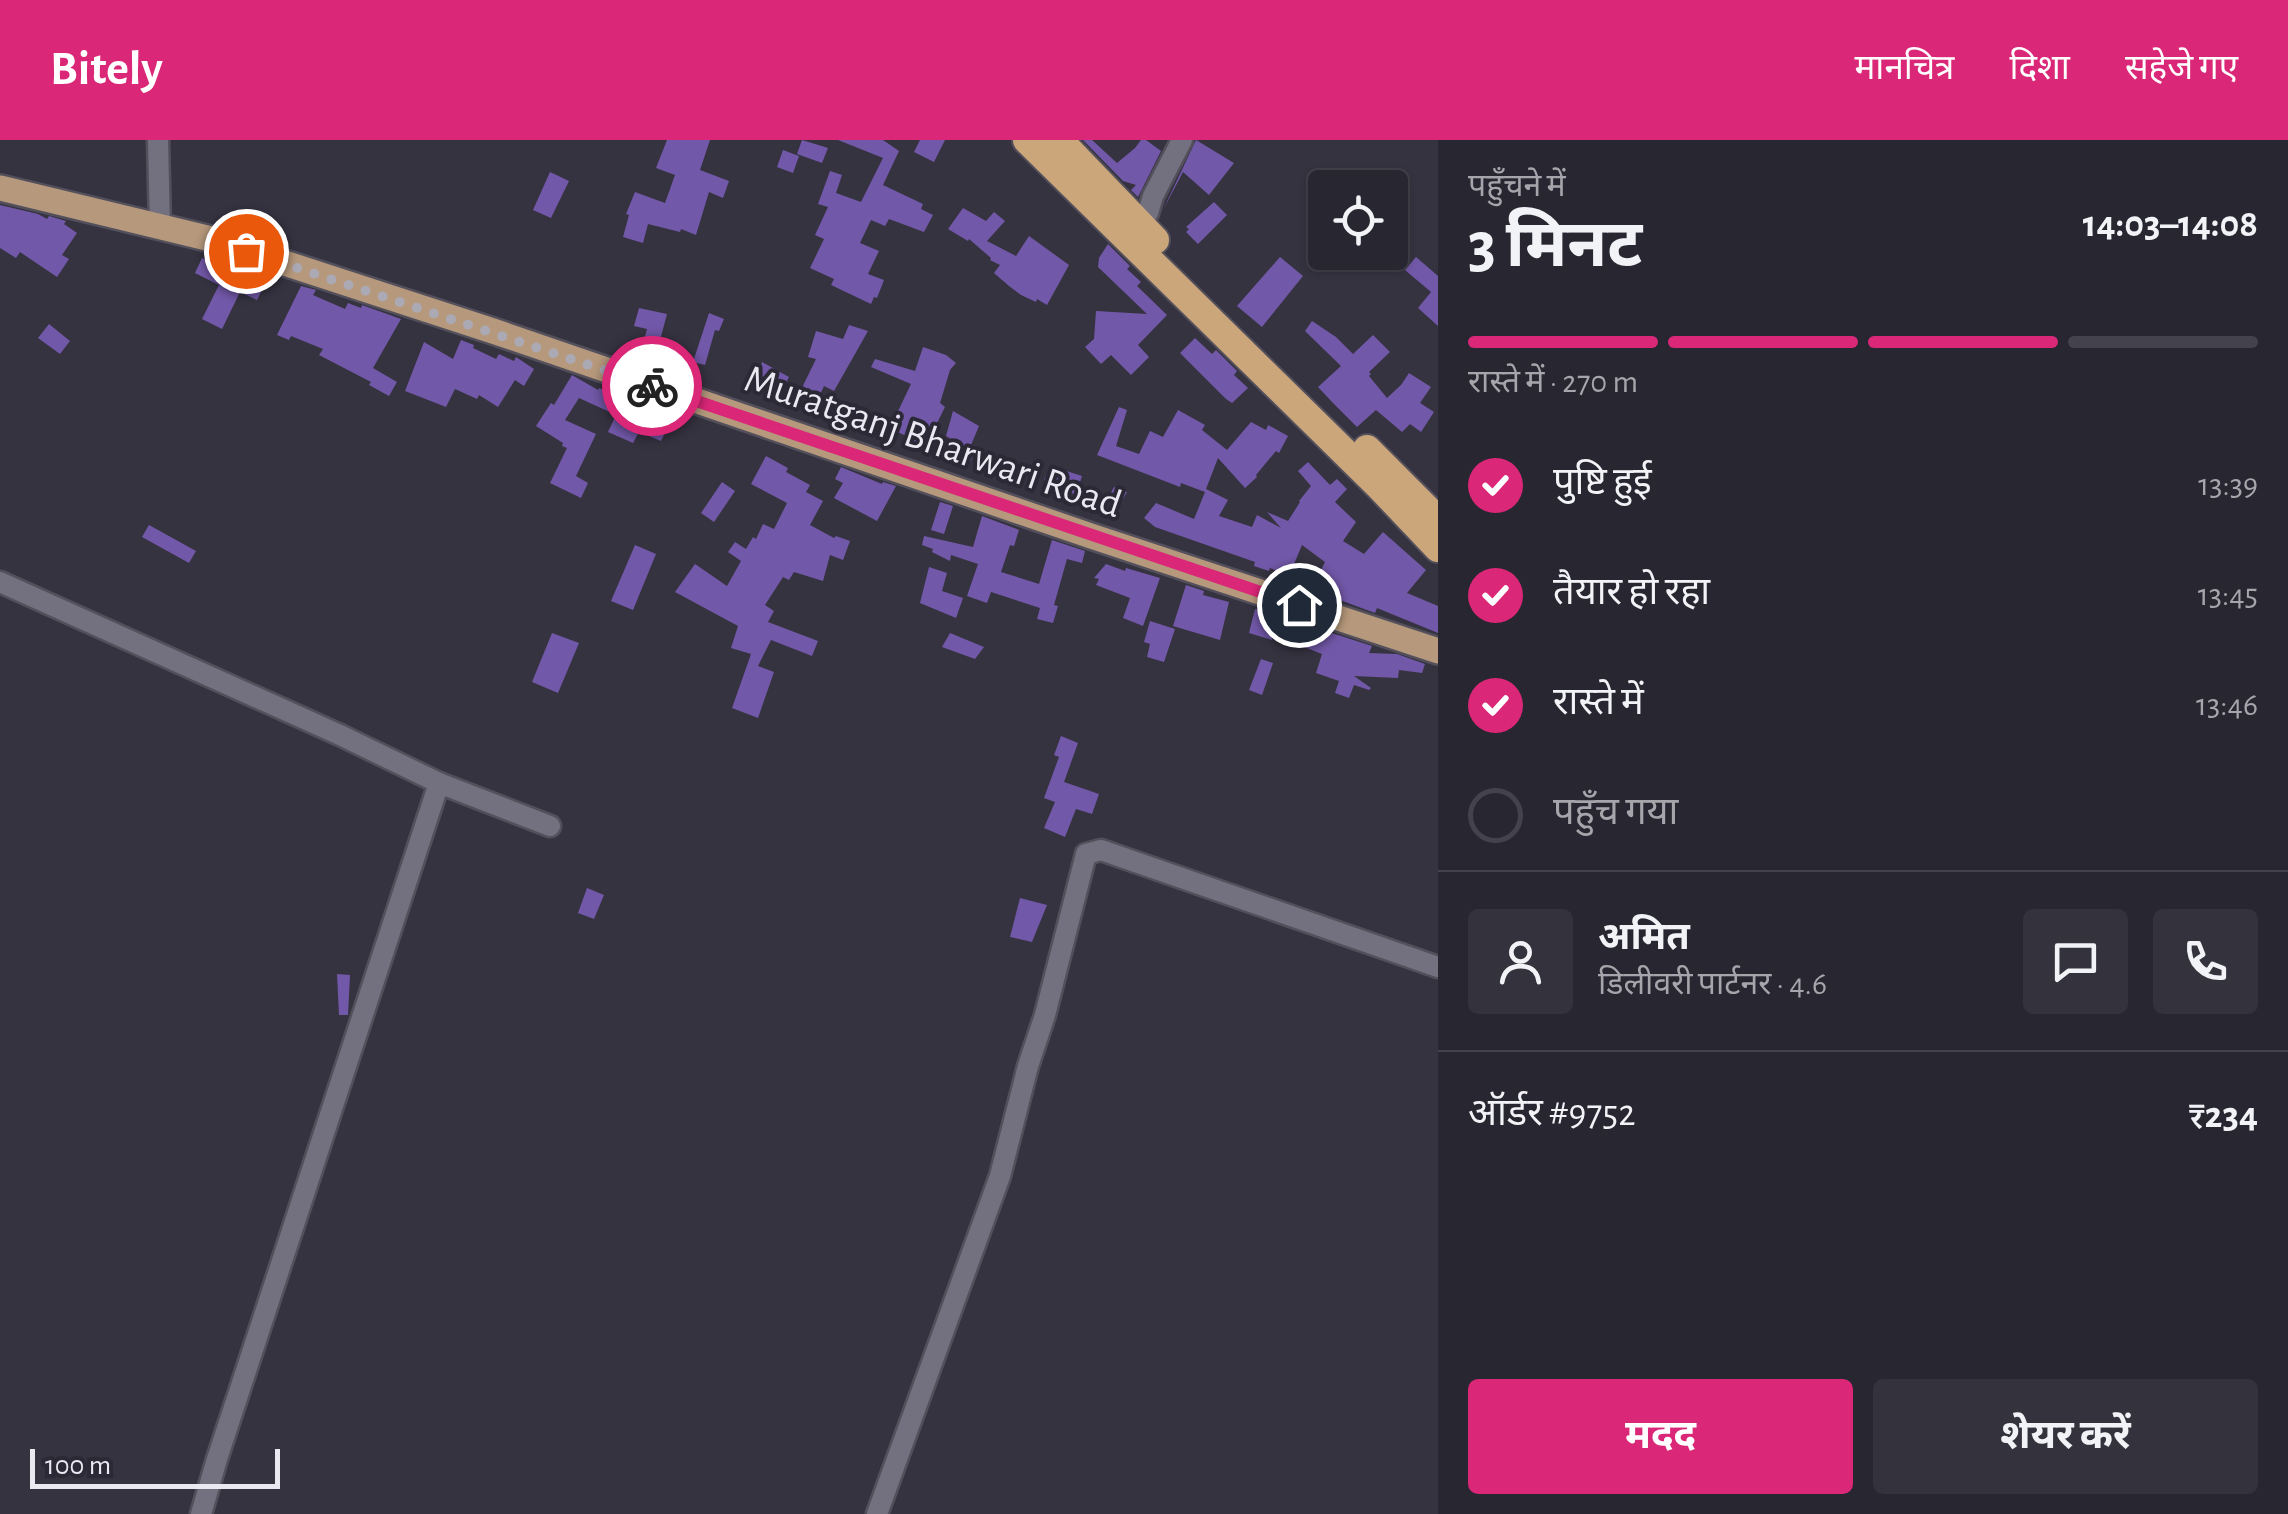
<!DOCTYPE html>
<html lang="hi">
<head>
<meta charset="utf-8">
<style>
	body { margin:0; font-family:"Alegreya Sans","Noto Sans Devanagari",sans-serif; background:#34323d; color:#f1f3f6; height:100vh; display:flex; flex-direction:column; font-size:38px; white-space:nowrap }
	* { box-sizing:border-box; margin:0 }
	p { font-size:32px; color:#a5a5ab }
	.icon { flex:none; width:55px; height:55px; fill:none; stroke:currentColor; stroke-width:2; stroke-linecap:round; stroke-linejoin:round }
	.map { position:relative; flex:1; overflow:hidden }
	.panel { display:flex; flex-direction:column; background:#282631; width:850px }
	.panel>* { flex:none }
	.tools { position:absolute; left:1308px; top:30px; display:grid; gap:20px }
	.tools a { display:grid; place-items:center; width:100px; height:100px; border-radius:10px; background:#282631; box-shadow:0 2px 8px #0004,0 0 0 2px #44434d; font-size:50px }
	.scale { position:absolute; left:30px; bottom:25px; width:250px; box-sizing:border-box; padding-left:10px; border:5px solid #eae8f1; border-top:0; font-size:28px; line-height:35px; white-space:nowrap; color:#eae8f1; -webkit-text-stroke:8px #2c2936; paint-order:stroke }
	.pin { position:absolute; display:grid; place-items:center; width:85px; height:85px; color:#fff; margin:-42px; border:5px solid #fff; border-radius:50%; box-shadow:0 2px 10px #0007 }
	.courier { position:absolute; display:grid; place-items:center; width:100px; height:100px; margin:-50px; border:8px solid #db2777; border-radius:50%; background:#fff; color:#222; box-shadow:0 2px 12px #0007 }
	.head em { font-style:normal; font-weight:700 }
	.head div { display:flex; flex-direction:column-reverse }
	.head { display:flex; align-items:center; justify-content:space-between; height:170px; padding:0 30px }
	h1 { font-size:65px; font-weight:700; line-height:75px }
	.bar { display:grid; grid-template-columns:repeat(4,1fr); gap:15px 10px; align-content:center; height:120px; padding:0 30px }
	.bar i { height:12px; border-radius:8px; background:#44434d }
	.bar .active { background:#db2777 }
	.bar p { grid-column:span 4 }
	.line { display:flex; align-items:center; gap:25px; padding:0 30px; border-top:2px solid #44434d }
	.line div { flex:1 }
	.round { display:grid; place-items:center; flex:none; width:105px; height:105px; border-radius:10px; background:#34323d }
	ol { padding:0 30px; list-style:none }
	li { display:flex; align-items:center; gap:30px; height:110px }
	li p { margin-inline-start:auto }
	li .icon { padding:10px; border-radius:50%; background:#db2777; color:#fff; stroke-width:4 }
	li:last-child { color:#a5a5ab }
	li i { width:55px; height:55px; border:5px solid #44434d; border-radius:50% }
	.action { display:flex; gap:20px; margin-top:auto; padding:20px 30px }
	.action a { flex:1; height:115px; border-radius:10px; background:#db2777; color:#fff; font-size:40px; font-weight:700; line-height:115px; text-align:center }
	.action a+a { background:#34323d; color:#f1f3f6 }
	header { display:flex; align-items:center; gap:60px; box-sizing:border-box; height:140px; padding:0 50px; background:#db2777; color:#fff }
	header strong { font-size:48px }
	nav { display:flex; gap:55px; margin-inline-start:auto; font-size:35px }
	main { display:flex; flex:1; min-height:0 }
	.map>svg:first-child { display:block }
	.building { fill:#7258a8 }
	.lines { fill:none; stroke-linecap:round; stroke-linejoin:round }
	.minor-casing { stroke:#53505c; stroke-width:25 }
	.primary-casing { stroke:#53505c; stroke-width:30 }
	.trunk-casing { stroke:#53505c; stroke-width:32 }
	.minor { stroke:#73707f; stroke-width:20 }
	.primary { stroke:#b6997c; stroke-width:25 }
	.trunk { stroke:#cca67b; stroke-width:28 }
	.done { stroke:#aba9b3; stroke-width:10; stroke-dasharray:0 18 }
	.route { stroke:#db2777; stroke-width:12 }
	.labels { text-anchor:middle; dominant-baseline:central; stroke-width:8; stroke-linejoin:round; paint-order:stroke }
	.street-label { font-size:40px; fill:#eae8f1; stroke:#2c2936 }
</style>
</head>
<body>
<header>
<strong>Bitely</strong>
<nav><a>मानचित्र</a><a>दिशा</a><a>सहेजे गए</a></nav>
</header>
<main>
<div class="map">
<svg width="1438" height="1374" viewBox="0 0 1438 1374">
	<rect width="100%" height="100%" fill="#363341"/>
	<!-- building -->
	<g class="building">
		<polygon points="667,0 710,0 700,30 729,41 723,58 709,52 696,95 681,89 680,92 648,84 643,103 623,97 629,75 626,74 635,52 665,63 675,35 656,28"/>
		<polygon points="802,0 828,8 822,23 797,14"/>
		<polygon points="838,0 883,0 899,11 883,45 923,64 921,69 933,75 924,92 889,79 885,86 871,80 860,103 879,111 868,134 884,140 877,158 874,157 871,164 831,145 834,139 810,128 824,99 815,95 828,67 818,64 830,31 842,35 836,53 861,62 883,18"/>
		<polygon points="920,0 945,0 934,22 914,12"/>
		<polygon points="1083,0 1092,0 1117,23 1135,8 1141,0 1146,0 1161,11 1138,57 1131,50 1136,45 1123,41"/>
		<polygon points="1196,0 1234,23 1209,55 1183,32 1163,70"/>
		<polygon points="783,10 799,16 793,33 777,27"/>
		<polygon points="550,32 569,41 551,78 533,70"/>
		<polygon points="1316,42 1325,49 1325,67 1307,54"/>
		<polygon points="1214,62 1227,75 1198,104 1186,92 1189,89 1186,87"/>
		<polygon points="0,65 38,74 47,79 49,76 66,81 64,84 77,93 62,115 69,119 57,137 20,112 16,118 0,108"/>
		<polygon points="963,68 986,81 994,72 1005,81 987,101 1016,116 1029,96 1069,125 1047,165 1037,159 1036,162 1021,155 1009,146 994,133 1000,125 990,120 991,118 969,99 968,101 948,89"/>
		<polygon points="1108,104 1130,126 1127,129 1141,142 1137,146 1167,175 1138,205 1149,217 1131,235 1111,215 1101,224 1085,207 1094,199 1096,171 1147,174 1098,127 1099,118"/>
		<polygon points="1280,117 1303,136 1262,187 1237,166"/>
		<polygon points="1416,117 1438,136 1438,186 1418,168 1431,152 1405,130"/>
		<polygon points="202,118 264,146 257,160 240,152 222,189 202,179 219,145 195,133"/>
		<polygon points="301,146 316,150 313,155 345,169 348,163 361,168 362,165 401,179 373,228 397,242 389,256 369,245 371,242 319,215 323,209 291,196 289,200 277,195"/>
		<polygon points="639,168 667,174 659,204 644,200 647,189 634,186"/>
		<polygon points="709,173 724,179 719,191 715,190 705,225 693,222"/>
		<polygon points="1312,181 1336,197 1353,214 1373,195 1390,212 1369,232 1371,234 1369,236 1387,258 1401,245 1409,233 1431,247 1420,263 1434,272 1421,292 1410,284 1402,292 1376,270 1357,287 1333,263 1318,247 1341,226 1305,191"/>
		<polygon points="49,184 70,201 60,214 38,198"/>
		<polygon points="849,185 868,191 834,251 824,246 816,263 799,254 816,219 808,217 816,191 843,199"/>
		<polygon points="1195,198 1212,214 1216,210 1237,231 1234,235 1248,248 1232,263 1226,259 1180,213"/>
		<polygon points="461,200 474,205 473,208 496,219 499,214 514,221 516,217 534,229 524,246 515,240 498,267 479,255 477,259 455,249 446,267 405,251 424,202 453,219"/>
		<polygon points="923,207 946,215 956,223 950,230 940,263 945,267 934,289 925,285 916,306 904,301 906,296 890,288 911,244 871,227 875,219 915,231"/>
		<polygon points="762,222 789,237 782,250 758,237"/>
		<polygon points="572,235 598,250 599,248 621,258 614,274 579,258 565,280 596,294 576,336 588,343 581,358 550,343 567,308 562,306 563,303 536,286 551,263 554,265"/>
		<polygon points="645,267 671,280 661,301 639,292 633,303 608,292 616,275 636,285"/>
		<polygon points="1119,267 1127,270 1116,306 1139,314 1150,291 1163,297 1178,270 1205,285 1202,290 1227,310 1251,282 1266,290 1268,285 1288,296 1279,313 1276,311 1256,335 1257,337 1245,348 1218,318 1206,349 1228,360 1219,376 1252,387 1257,375 1281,388 1267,372 1288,381 1300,362 1299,361 1311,346 1298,331 1308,322 1330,345 1337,339 1347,349 1335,362 1356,382 1343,401 1364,414 1383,392 1426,430 1407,453 1438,466 1438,493 1377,468 1375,473 1329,456 1333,445 1317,438 1325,422 1302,405 1289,436 1270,428 1269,431 1254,426 1255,422 1155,387 1144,378 1156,363 1194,379 1205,352 1181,343 1180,347 1097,315"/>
		<polygon points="953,271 979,286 971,305 976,306 970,322 957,318 961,305 946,296"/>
		<polygon points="766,316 788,328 786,332 810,345 806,352 823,361 810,385 834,398 836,396 850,401 843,420 830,415 823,441 794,432 789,440 783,437 765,465 774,471 768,482 818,501 812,516 771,500 758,526 774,532 758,578 732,568 751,514 731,508 738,486 675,452 695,424 727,446 741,421 728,412 735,402 746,409 753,397 756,399 763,384 774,389 787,363 751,344"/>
		<polygon points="1051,326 1082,336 1076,355 1044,340"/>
		<polygon points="841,327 882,344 883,342 896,346 877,381 834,358 843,343 835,339"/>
		<polygon points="722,342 735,351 714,382 701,373"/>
		<polygon points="1114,347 1127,352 1120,364 1107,360"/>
		<polygon points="940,362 953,366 944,394 931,390"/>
		<polygon points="982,376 1019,390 1014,406 1010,405 1001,432 1039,444 1052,400 1085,411 1082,423 1067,419 1054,465 1058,466 1053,483 1037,479 1040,468 991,452 987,463 967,456 978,424 951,415 950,421 932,412 933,409 922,405 924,396 973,407"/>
		<polygon points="149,385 196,411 189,423 142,397"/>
		<polygon points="635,405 656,414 633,470 611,461"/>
		<polygon points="1106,424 1125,431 1126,428 1160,438 1143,486 1123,478 1130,458 1096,445 1099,439 1094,438"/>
		<polygon points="929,427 947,433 942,451 963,458 956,478 920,463"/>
		<polygon points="1186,445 1204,451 1203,455 1229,462 1220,500 1173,486"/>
		<polygon points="1255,469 1279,475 1272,500 1249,493"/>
		<polygon points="1150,481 1175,489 1164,522 1147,517 1150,504 1144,502"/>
		<polygon points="1307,485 1372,506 1369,513 1397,514 1425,524 1422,533 1399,530 1398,538 1354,536 1371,548 1369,550 1354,545 1349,558 1335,553 1339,541 1316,533 1322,514 1299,505"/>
		<polygon points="552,493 579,503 558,553 532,542"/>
		<polygon points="950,493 984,507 975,519 942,507"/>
		<polygon points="1261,519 1273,523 1262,555 1249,550"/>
		<polygon points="1061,596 1078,603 1064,642 1099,654 1092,674 1076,669 1065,697 1044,688 1055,662 1044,658 1059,617 1054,615"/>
		<polygon points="587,748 604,755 594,779 578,773"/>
		<polygon points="1020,758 1047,765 1032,802 1010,797"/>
		<polygon points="337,834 350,835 348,875 339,875"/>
	</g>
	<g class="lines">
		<defs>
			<g id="minor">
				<polyline points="158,0 160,87"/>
				<polyline points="1128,91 1148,73 1153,56 1182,0"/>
				<polyline points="0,442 340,595 439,643 550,686"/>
				<polyline points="201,1374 217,1319 439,643"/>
				<polyline points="877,1374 1000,1036 1028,926 1045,875 1086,714 1101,710 1438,827"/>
			</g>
			<polyline id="primary" points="0,48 211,99 493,191 1091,396 1438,511"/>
			<g id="trunk">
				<polyline points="1027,0 1380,347 1438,408"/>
				<polyline points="1059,0 1155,100"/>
				<polyline points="1367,309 1438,380"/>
			</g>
		</defs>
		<!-- minor casing -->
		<use href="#minor" class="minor-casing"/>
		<!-- primary casing -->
		<use href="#primary" class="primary-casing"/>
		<!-- trunk casing -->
		<use href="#trunk" class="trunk-casing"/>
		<!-- minor -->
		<use href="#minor" class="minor"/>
		<!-- primary -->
		<use href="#primary" class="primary"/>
		<!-- trunk -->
		<use href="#trunk" class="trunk"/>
	</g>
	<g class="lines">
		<!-- done -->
		<polyline class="done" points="246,111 652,246"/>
		<!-- route -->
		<polyline class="route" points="652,246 1299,465"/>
	</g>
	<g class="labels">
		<!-- street labels -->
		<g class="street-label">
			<text transform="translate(933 302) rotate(19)">Muratganj Bharwari Road</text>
		</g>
	</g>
</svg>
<div class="tools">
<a><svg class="icon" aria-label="locate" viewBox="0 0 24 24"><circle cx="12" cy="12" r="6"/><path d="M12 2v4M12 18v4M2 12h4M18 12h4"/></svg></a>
</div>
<div class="scale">100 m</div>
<div class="pin" style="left:246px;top:111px;background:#ea580c"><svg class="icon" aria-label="bag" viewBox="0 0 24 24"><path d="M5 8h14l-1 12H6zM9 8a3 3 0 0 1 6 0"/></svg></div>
<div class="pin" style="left:1299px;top:465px;background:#1f2937"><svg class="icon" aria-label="home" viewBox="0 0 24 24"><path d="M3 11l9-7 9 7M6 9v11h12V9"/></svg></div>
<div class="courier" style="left:652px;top:246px"><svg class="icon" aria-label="bike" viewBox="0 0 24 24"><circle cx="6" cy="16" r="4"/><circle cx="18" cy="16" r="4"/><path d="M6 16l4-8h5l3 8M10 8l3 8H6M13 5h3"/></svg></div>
</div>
<section class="panel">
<div class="head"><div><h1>3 मिनट</h1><p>पहुँचने में</p></div><em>14:03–14:08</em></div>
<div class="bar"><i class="active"></i><i class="active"></i><i class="active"></i><i></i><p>रास्ते में · 270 m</p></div>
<ol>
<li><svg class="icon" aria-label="check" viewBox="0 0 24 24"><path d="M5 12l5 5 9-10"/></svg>पुष्टि हुई<p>13:39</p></li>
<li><svg class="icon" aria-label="check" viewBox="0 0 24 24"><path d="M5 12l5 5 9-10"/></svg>तैयार हो रहा<p>13:45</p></li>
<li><svg class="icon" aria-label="check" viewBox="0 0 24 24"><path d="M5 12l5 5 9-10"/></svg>रास्ते में<p>13:46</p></li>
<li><i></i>पहुँच गया</li>
</ol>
<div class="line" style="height:180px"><a class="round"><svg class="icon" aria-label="person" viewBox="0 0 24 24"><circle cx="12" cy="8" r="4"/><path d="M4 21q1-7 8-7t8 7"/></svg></a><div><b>अमित</b><p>डिलीवरी पार्टनर · 4.6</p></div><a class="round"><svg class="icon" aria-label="chat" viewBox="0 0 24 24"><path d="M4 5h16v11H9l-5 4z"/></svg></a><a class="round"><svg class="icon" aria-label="phone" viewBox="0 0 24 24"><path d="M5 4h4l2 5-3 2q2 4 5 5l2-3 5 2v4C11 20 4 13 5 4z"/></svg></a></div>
<div class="line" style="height:130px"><div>ऑर्डर #9752</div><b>₹234</b></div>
<div class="action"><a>मदद</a><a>शेयर करें</a></div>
</section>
</main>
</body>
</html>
